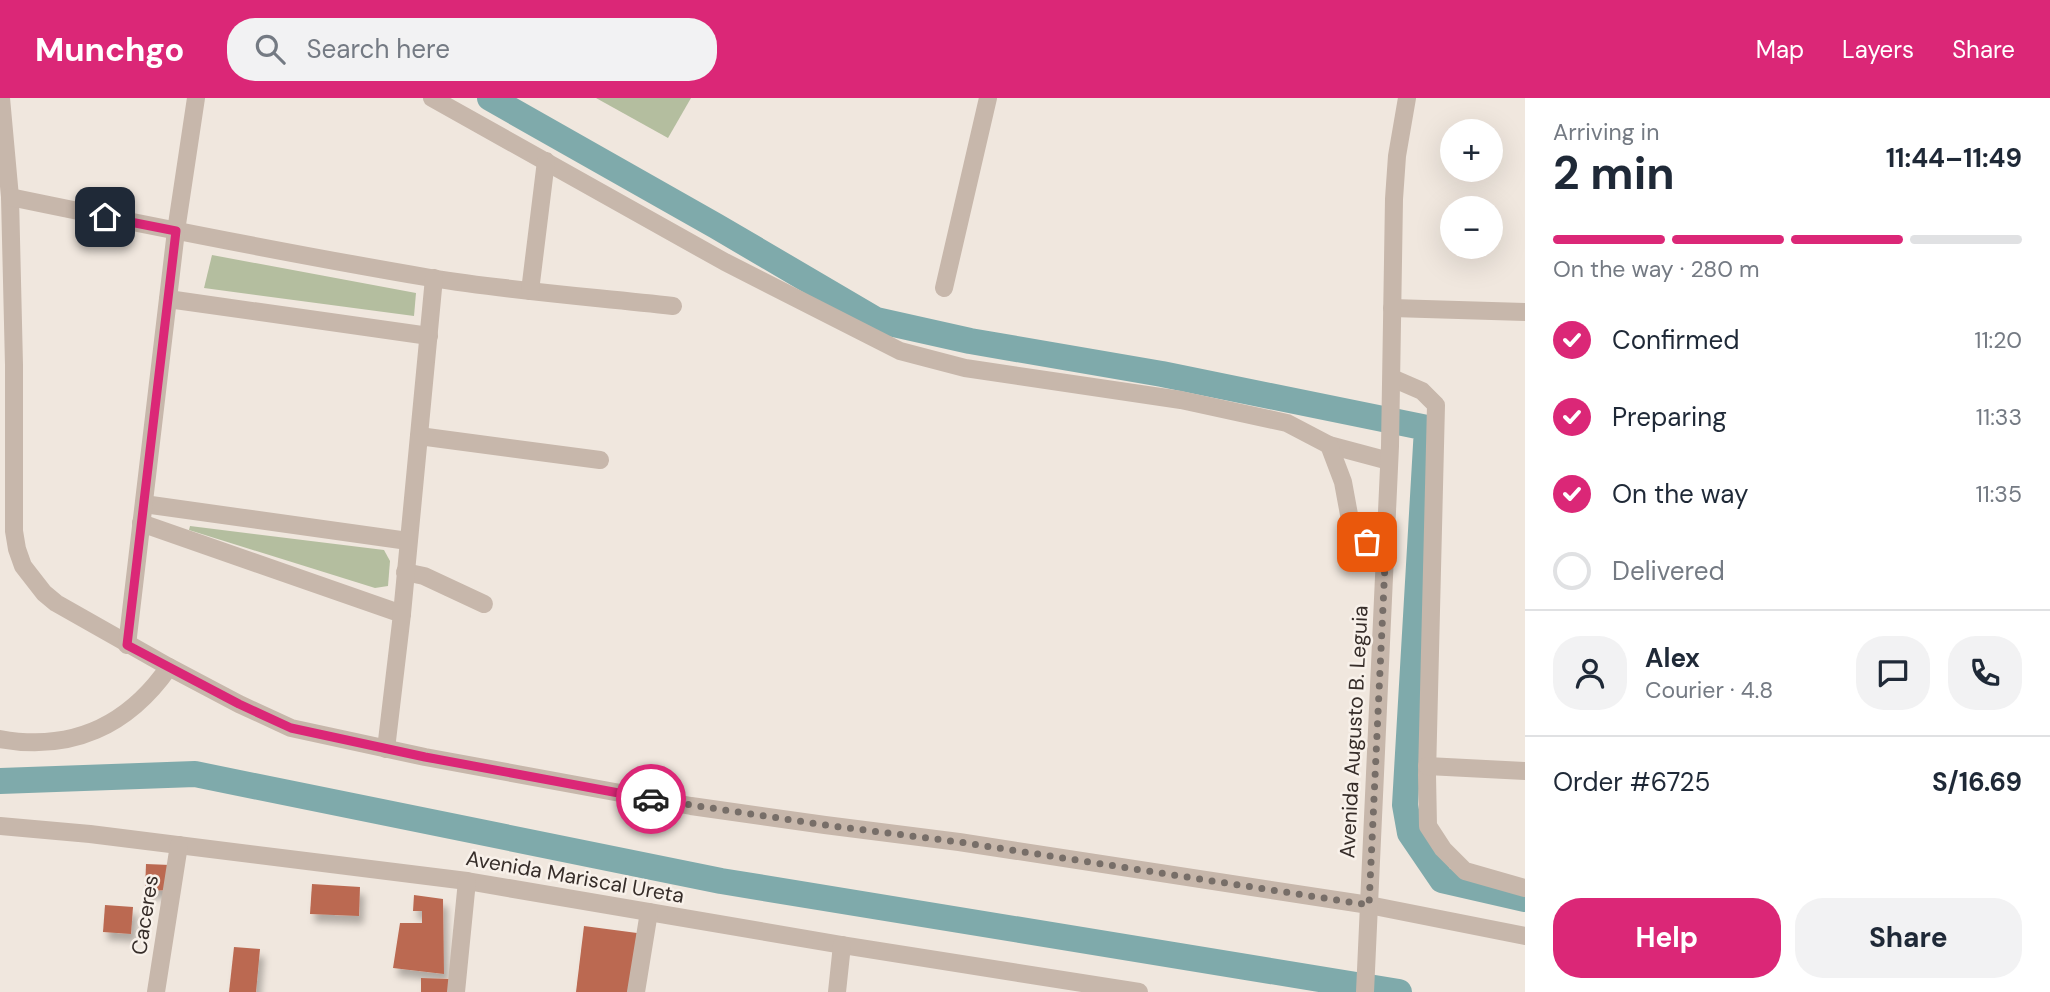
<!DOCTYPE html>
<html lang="en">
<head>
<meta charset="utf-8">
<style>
	body { margin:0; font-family:"DM Sans",sans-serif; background:#f2f2f3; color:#1f2937; height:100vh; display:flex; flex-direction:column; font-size:26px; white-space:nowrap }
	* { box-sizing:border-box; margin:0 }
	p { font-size:23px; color:#747a83 }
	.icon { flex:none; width:38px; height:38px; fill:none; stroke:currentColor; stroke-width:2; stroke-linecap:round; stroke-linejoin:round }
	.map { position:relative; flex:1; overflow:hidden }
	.drawer { display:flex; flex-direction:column; background:#fff; width:525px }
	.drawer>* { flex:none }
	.tools { position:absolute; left:1440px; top:21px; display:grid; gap:14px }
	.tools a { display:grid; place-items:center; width:63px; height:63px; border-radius:50%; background:#fff; box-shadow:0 7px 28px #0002; font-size:35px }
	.pin { position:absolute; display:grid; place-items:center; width:60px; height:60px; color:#fff; margin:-30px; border-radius:14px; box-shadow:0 4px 10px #0006 }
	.courier { position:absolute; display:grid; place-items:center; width:70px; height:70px; margin:-35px; border:5px solid #db2777; border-radius:50%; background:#fff; color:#222; box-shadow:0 2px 9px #0007 }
	.head em { font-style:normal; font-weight:700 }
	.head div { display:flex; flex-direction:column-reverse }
	.head { display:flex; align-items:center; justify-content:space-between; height:119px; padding:0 28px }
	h1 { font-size:46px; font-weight:700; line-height:52px }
	.bar { display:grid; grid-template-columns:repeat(4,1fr); gap:10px 7px; align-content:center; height:84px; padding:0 28px }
	.bar i { height:9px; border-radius:5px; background:#e0e1e3 }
	.bar .active { background:#db2777 }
	.bar p { grid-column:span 4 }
	.line { display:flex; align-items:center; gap:18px; padding:0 28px; border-top:2px solid #e0e1e3 }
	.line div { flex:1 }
	.round { display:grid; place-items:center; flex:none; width:74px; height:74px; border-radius:28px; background:#f2f2f3 }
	ol { padding:0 28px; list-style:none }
	li { display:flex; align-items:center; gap:21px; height:77px }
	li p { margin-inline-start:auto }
	li .icon { padding:7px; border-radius:50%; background:#db2777; color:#fff; stroke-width:4 }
	li:last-child { color:#747a83 }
	li i { width:38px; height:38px; border:4px solid #e0e1e3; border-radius:50% }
	.primary-button { display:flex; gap:14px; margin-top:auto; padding:14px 28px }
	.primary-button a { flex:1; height:80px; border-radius:28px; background:#db2777; color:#fff; font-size:28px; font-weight:700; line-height:80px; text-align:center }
	.primary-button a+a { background:#f2f2f3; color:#1f2937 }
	header { display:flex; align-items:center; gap:42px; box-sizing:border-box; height:98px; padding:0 35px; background:#db2777; color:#fff }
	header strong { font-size:33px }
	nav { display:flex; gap:38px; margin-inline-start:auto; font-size:24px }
	.search { width:490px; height:63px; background:#f2f2f3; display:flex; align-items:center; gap:18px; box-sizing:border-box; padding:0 24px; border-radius:28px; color:#747a83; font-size:26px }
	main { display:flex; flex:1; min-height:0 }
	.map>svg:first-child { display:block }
	.green { fill:#b4be9f }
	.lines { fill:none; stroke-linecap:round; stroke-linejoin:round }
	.canal { stroke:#7faaab; stroke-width:26 }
	.building { fill:#bb6951; filter:url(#shadow) }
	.minor { stroke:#c7b7ab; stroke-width:18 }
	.done { stroke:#776e68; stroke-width:7; stroke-dasharray:0 12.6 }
	.route { stroke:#db2777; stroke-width:9 }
	.labels { text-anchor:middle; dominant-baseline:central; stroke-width:5; stroke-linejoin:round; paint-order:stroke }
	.street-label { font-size:21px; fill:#362d29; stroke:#f8f1ea }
</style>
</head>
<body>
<header>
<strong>Munchgo</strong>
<div class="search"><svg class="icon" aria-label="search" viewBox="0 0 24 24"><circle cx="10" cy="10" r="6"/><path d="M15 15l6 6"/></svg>Search here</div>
<nav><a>Map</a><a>Layers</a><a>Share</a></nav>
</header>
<main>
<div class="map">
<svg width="1525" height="894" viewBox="0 0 1525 894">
	<defs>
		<filter id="shadow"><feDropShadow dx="4.5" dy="8" stdDeviation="3.5" flood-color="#0004"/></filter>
	</defs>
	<rect width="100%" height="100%" fill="#f0e7de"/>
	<!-- green -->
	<g class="green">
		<polygon points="596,0 691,0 668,40"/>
		<polygon points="212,157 416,195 414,218 204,190"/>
		<polygon points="190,428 384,452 390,463 388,488 375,490 189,432"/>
	</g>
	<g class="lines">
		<!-- canal -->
		<g class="canal">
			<polyline points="490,0 716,128 876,222 970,243 1162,276 1427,330 1405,707 1410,735 1442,782 1525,801"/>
			<polyline points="0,683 195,676 721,783 1399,894"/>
		</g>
	</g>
	<!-- building -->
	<g class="building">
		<polygon points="146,766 170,767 169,792 145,793"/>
		<polygon points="312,786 360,789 359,818 310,816"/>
		<polygon points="414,797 443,801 444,876 393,870 400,825 422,825 422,813 413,813"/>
		<polygon points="105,807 133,809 131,836 103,834"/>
		<polygon points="584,828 637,835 629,894 576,894"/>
		<polygon points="234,849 260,851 256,894 229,894"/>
		<polygon points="421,880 450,881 449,894 421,894"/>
	</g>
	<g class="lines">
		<!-- minor -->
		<g class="minor">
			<polyline points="1,0 10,99 14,267 14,433 17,451 23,468 44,495 56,505 169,569"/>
			<polyline points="432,0 725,164 900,253 965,270 1181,302 1287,325 1329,347 1389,363"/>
			<path d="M10,99C150,128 290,156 431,180C511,193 593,199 673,208"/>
			<polyline points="944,190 988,0"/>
			<polyline points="530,193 546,63"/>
			<polyline points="168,201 429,238"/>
			<polyline points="1392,210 1525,214"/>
			<polyline points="1392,280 1422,293 1436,307 1427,677 1428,728 1443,751 1465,773 1525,790"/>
			<polyline points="419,338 600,362"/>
			<polyline points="1329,347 1343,384 1350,422 1385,466"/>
			<polyline points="144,406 408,443"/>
			<polyline points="141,425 402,516"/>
			<polyline points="405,474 424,478 484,506"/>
			<polyline points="127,547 176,133 196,0"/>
			<path d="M0,641C71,654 128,628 169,569L239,606L291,630L425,659L691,708L825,727L959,744L1369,807L1525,838"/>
			<polyline points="386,651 402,516 434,180"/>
			<polyline points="1427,668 1525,673"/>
			<polyline points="0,728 90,736 467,783 842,847 1139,894"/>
			<polyline points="156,894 179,747"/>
			<polyline points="456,894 467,783"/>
			<polyline points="636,894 649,814"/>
			<polyline points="837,894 842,847"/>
			<polyline points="1365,894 1390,348 1394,101 1397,58 1407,0"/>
		</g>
	</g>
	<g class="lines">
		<!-- done -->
		<polyline class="done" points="651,701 825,727 959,744 1369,807 1385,466 1367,444"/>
		<!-- route -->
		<polyline class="route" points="105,119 176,133 127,547 239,606 291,630 425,659 651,701"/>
	</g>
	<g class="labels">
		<!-- street labels -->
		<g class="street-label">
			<text transform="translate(1354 634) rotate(-87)">Avenida Augusto B. Leguia</text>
			<text transform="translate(575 779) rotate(10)">Avenida Mariscal Ureta</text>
			<text transform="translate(145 817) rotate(-81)">Caceres</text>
		</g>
	</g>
</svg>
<div class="tools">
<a>+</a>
<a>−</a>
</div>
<div class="pin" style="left:1367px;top:444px;background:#ea580c"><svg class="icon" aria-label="bag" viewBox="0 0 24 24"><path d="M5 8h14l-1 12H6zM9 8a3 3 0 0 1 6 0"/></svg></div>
<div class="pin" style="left:105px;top:119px;background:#1f2937"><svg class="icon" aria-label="home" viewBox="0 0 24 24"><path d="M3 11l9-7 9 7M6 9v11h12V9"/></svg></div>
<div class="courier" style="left:651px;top:701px"><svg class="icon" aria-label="car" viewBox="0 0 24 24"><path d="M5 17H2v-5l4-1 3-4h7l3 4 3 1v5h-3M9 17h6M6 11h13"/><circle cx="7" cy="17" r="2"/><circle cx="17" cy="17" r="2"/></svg></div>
</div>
<section class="drawer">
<div class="head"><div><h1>2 min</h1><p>Arriving in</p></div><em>11:44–11:49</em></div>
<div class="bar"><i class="active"></i><i class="active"></i><i class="active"></i><i></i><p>On the way · 280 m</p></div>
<ol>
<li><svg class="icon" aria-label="check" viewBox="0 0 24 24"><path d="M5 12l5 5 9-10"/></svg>Confirmed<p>11:20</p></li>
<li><svg class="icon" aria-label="check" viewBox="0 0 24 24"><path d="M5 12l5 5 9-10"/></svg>Preparing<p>11:33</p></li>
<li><svg class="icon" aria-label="check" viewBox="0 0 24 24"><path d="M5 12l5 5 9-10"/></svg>On the way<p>11:35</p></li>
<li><i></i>Delivered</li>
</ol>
<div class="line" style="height:126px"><a class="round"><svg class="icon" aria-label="person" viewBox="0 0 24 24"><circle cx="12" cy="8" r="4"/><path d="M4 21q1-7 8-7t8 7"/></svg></a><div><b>Alex</b><p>Courier · 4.8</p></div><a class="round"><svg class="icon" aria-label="chat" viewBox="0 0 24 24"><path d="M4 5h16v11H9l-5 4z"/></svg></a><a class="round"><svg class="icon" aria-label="phone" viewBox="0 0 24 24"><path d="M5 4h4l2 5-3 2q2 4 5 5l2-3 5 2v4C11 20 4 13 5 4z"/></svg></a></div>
<div class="line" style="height:91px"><div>Order #6725</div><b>S/16.69</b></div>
<div class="primary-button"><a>Help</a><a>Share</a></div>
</section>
</main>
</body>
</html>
